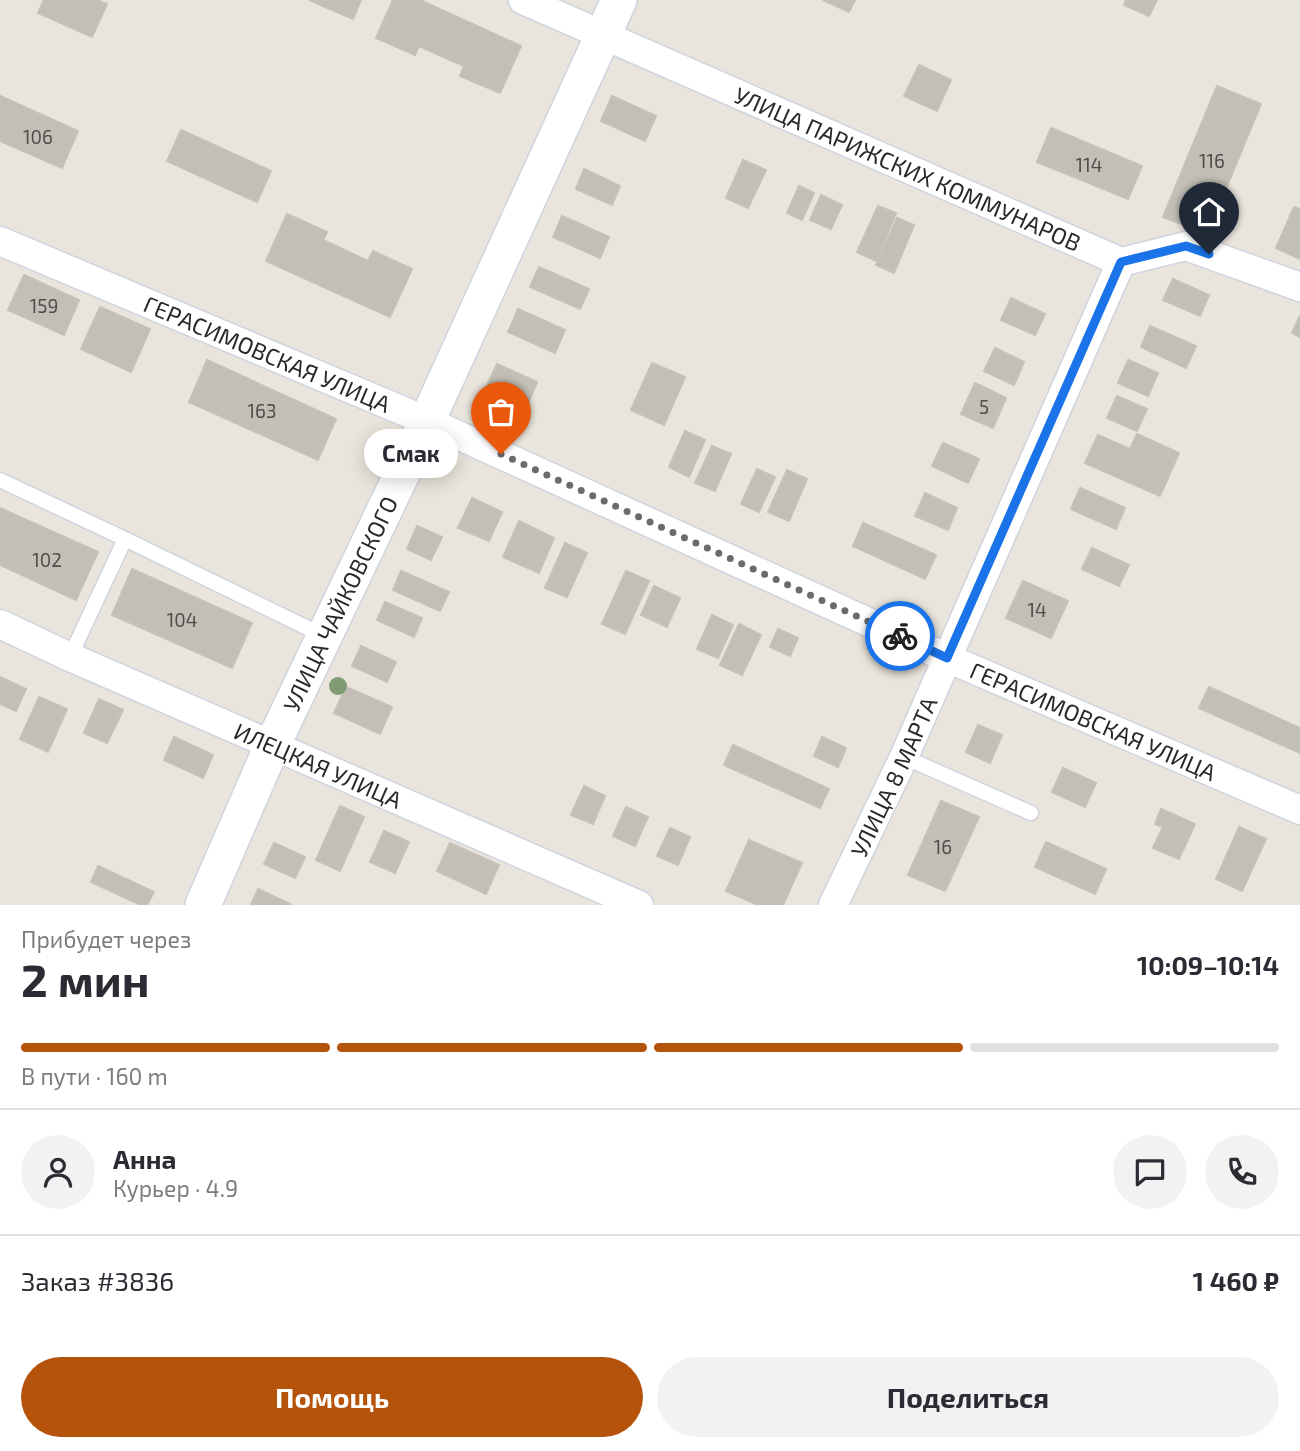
<!DOCTYPE html>
<html lang="ru">
<head>
<meta charset="utf-8">
<style>
	body { margin:0; font-family:"Exo 2",sans-serif; background:#f2f2f3; color:#2b2b33; height:100vh; display:flex; flex-direction:column; font-size:26px; white-space:nowrap }
	* { box-sizing:border-box; margin:0 }
	p { font-size:23px; color:#7c7c81 }
	.icon { flex:none; width:38px; height:38px; fill:none; stroke:currentColor; stroke-width:2; stroke-linecap:round; stroke-linejoin:round }
	.map { position:relative; height:905px; overflow:hidden }
	.side { display:flex; flex-direction:column; background:#fff; flex:1 }
	.side>* { flex:none }
	.pin { position:absolute; display:grid; place-items:center; width:60px; height:60px; color:#fff; margin:-72px -30px; border-radius:50% 50% 50% 0; rotate:-45deg; box-shadow:0 0 7px #0007 }
	.pin .icon { rotate:45deg }
	.courier { position:absolute; display:grid; place-items:center; width:70px; height:70px; margin:-35px; border:5px solid #1a73e8; border-radius:50%; background:#fff; color:#222; box-shadow:0 2px 9px #0007 }
	.bubble { position:absolute; height:49px; border-radius:24px; background:#fff; box-shadow:0 4px 18px #0003; font-size:23px; font-weight:700; line-height:49px; text-align:center }
	.headline em { font-style:normal; font-weight:700 }
	.headline div { display:flex; flex-direction:column-reverse }
	.headline { display:flex; align-items:center; justify-content:space-between; height:119px; padding:0 21px }
	h1 { font-size:46px; font-weight:700; line-height:52px }
	.bar { display:grid; grid-template-columns:repeat(4,1fr); gap:10px 7px; align-content:center; height:84px; padding:0 21px }
	.bar i { height:9px; border-radius:5px; background:#e1e1e2 }
	.bar .on { background:#b45309 }
	.bar p { grid-column:span 4 }
	.line { display:flex; align-items:center; gap:18px; padding:0 21px; border-top:2px solid #e1e1e2 }
	.line div { flex:1 }
	.round { display:grid; place-items:center; flex:none; width:74px; height:74px; border-radius:37px; background:#f2f2f3 }
	.action { display:flex; gap:14px; margin-top:auto; padding:14px 21px }
	.action a { flex:1; height:80px; border-radius:42px; background:#b45309; color:#fff; font-size:28px; font-weight:700; line-height:80px; text-align:center }
	.action a+a { background:#f2f2f3; color:#2b2b33 }
	.map>svg:first-child { display:block }
	.building { fill:#c3bfb7; stroke:#c5c1b6; stroke-width:2 }
	.lines { fill:none; stroke-linecap:round; stroke-linejoin:round }
	.service-casing { stroke:#d1d3e1; stroke-width:17 }
	.minor-casing { stroke:#d1d3e1; stroke-width:31 }
	.tertiary-casing { stroke:#d1d3e1; stroke-width:38 }
	.service { stroke:#fff; stroke-width:14 }
	.minor { stroke:#fff; stroke-width:28 }
	.tertiary { stroke:#fff; stroke-width:35 }
	.tree { fill:#809c74 }
	.done { stroke:#6d6b68; stroke-width:7; stroke-dasharray:0 12.6 }
	.route { stroke:#1a73e8; stroke-width:9 }
	.labels { text-anchor:middle; dominant-baseline:central; stroke-width:5; stroke-linejoin:round; paint-order:stroke }
	.number-label { font-size:19px; fill:#504e4c }
	.street-label { font-size:23px; fill:#292929; stroke:#fff }
</style>
</head>
<body>
<div class="map">
<svg width="1300" height="905" viewBox="0 0 1300 905">
	<rect width="100%" height="100%" fill="#eae5dc"/>
	<!-- building -->
	<g class="building">
		<polygon points="44,0 97,0 107,4 92,37 38,13"/>
		<polygon points="309,0 361,0 353,19"/>
		<polygon points="393,0 420,0 521,46 500,93 460,76 464,66 419,46 415,55 376,38"/>
		<polygon points="823,0 855,0 849,12"/>
		<polygon points="1126,0 1157,0 1149,16 1124,5"/>
		<polygon points="919,65 951,80 937,111 904,96"/>
		<polygon points="1217,86 1261,104 1207,234 1163,217"/>
		<polygon points="0,96 78,131 62,168 0,141"/>
		<polygon points="612,96 656,116 645,141 601,121"/>
		<polygon points="1051,128 1142,166 1128,199 1037,162"/>
		<polygon points="181,130 271,171 257,202 167,161"/>
		<polygon points="743,160 766,170 748,208 726,198"/>
		<polygon points="584,169 620,186 612,205 576,189"/>
		<polygon points="799,186 814,193 802,220 787,213"/>
		<polygon points="821,195 842,205 831,229 810,220"/>
		<polygon points="878,206 896,213 876,261 857,252"/>
		<polygon points="1294,207 1300,209 1300,259 1276,248"/>
		<polygon points="287,214 327,232 323,240 368,261 373,251 412,269 390,317 266,261"/>
		<polygon points="562,216 609,237 600,258 553,237"/>
		<polygon points="897,218 914,225 894,273 876,265"/>
		<polygon points="539,267 589,289 580,309 530,287"/>
		<polygon points="24,275 79,300 64,335 8,310"/>
		<polygon points="1173,279 1209,295 1200,316 1163,300"/>
		<polygon points="1011,298 1045,314 1035,335 1001,320"/>
		<polygon points="100,307 150,329 131,372 81,349"/>
		<polygon points="518,309 565,330 555,353 508,332"/>
		<polygon points="1300,316 1300,337 1292,333"/>
		<polygon points="1150,326 1196,346 1186,368 1141,347"/>
		<polygon points="995,348 1024,362 1014,385 984,371"/>
		<polygon points="207,360 336,419 318,460 189,402"/>
		<polygon points="1128,360 1158,373 1148,396 1118,383"/>
		<polygon points="652,363 685,377 664,425 631,410"/>
		<polygon points="497,364 537,382 527,406 486,388"/>
		<polygon points="975,383 1006,398 993,428 961,414"/>
		<polygon points="1117,396 1147,409 1137,431 1107,418"/>
		<polygon points="685,431 705,440 689,477 669,467"/>
		<polygon points="1137,434 1179,453 1160,496 1085,463 1098,435 1130,449"/>
		<polygon points="943,443 979,459 968,483 932,466"/>
		<polygon points="712,446 731,454 715,491 695,483"/>
		<polygon points="757,469 775,477 759,512 741,504"/>
		<polygon points="787,470 807,479 789,521 768,512"/>
		<polygon points="1080,488 1125,508 1116,529 1071,509"/>
		<polygon points="925,493 957,508 948,530 915,516"/>
		<polygon points="472,498 502,512 489,541 458,528"/>
		<polygon points="0,508 98,552 76,600 0,565"/>
		<polygon points="519,521 554,538 539,573 503,557"/>
		<polygon points="863,523 936,555 925,579 853,546"/>
		<polygon points="417,526 442,537 431,560 407,549"/>
		<polygon points="565,543 587,553 567,597 545,588"/>
		<polygon points="1092,548 1129,565 1119,586 1082,569"/>
		<polygon points="132,569 252,623 232,668 112,615"/>
		<polygon points="401,571 449,592 440,611 393,590"/>
		<polygon points="626,571 649,581 625,634 602,624"/>
		<polygon points="1023,581 1068,601 1051,638 1006,618"/>
		<polygon points="654,586 680,598 667,627 641,615"/>
		<polygon points="385,602 422,618 414,637 377,620"/>
		<polygon points="712,615 733,625 718,658 697,649"/>
		<polygon points="739,624 761,635 742,675 720,665"/>
		<polygon points="778,629 798,638 790,656 770,647"/>
		<polygon points="361,646 396,662 387,682 352,666"/>
		<polygon points="0,677 26,689 16,711 0,704"/>
		<polygon points="346,687 392,707 380,734 334,713"/>
		<polygon points="1209,687 1300,728 1300,753 1199,708"/>
		<polygon points="39,697 67,709 48,752 20,739"/>
		<polygon points="99,699 123,710 107,743 84,733"/>
		<polygon points="978,725 1002,735 990,763 966,752"/>
		<polygon points="174,737 213,755 203,778 164,760"/>
		<polygon points="822,737 846,748 838,767 814,756"/>
		<polygon points="733,745 829,789 820,808 724,765"/>
		<polygon points="1063,768 1096,783 1085,807 1052,792"/>
		<polygon points="584,786 605,796 593,824 571,815"/>
		<polygon points="941,801 979,817 945,891 908,875"/>
		<polygon points="340,806 364,817 340,871 316,860"/>
		<polygon points="626,807 648,817 635,846 613,836"/>
		<polygon points="1161,809 1195,824 1179,859 1153,848 1163,827 1155,824"/>
		<polygon points="1239,827 1266,839 1242,891 1216,879"/>
		<polygon points="670,828 690,837 678,865 657,856"/>
		<polygon points="384,831 409,842 395,873 370,862"/>
		<polygon points="749,840 802,863 783,905 758,905 726,891"/>
		<polygon points="1046,842 1106,869 1095,894 1035,867"/>
		<polygon points="274,843 305,857 295,878 264,864"/>
		<polygon points="450,843 499,865 486,894 437,871"/>
		<polygon points="98,866 154,892 147,905 141,905 91,882"/>
		<polygon points="258,889 281,900 292,905 251,905"/>
	</g>
	<g class="lines">
		<defs>
			<g id="service">
				<polyline points="0,480 125,539 70,657"/>
				<polyline points="125,539 324,636"/>
				<polyline points="904,757 1031,813"/>
			</g>
			<g id="minor">
				<path id="s1" d="M523,0L1121,262L1186,246L1300,287"/>
				<path id="s2" d="M0,241L427,421L947,658L1300,810"/>
				<path id="s3" d="M0,624L70,657L639,905"/>
				<path id="s4" d="M833,905L904,757L1121,262"/>
			</g>
			<g id="tertiary">
				<path id="s5" d="M203,905L272,746L427,421L619,0"/>
			</g>
		</defs>
		<!-- service casing -->
		<use href="#service" class="service-casing"/>
		<!-- minor casing -->
		<use href="#minor" class="minor-casing"/>
		<!-- tertiary casing -->
		<use href="#tertiary" class="tertiary-casing"/>
		<!-- service -->
		<use href="#service" class="service"/>
		<!-- minor -->
		<use href="#minor" class="minor"/>
		<!-- tertiary -->
		<use href="#tertiary" class="tertiary"/>
	</g>
	<!-- trees -->
	<circle class="tree" cx="338" cy="686" r="9"/>
	<g class="lines">
		<!-- done -->
		<polyline class="done" points="501,454 900,636"/>
		<!-- route -->
		<polyline class="route" points="900,636 947,658 1121,262 1186,246 1209,254"/>
	</g>
	<g class="labels">
		<!-- number labels -->
		<g class="number-label">
			<text x="38" y="136">106</text>
			<text x="1212" y="160">116</text>
			<text x="1089" y="164">114</text>
			<text x="44" y="305">159</text>
			<text x="984" y="406">5</text>
			<text x="262" y="410">163</text>
			<text x="47" y="559">102</text>
			<text x="1037" y="609">14</text>
			<text x="182" y="619">104</text>
			<text x="943" y="846">16</text>
		</g>
		<!-- street labels -->
		<g class="street-label">
			<text stroke="none"><textPath href="#s1" startOffset="420">УЛИЦА ПАРИЖСКИХ КОММУНАРОВ</textPath></text>
			<text stroke="none"><textPath href="#s2" startOffset="290">ГЕРАСИМОВСКАЯ УЛИЦА</textPath></text>
			<text stroke="none"><textPath href="#s5" startOffset="331">УЛИЦА ЧАЙКОВСКОГО</textPath></text>
			<text stroke="none"><textPath href="#s2" startOffset="1194">ГЕРАСИМОВСКАЯ УЛИЦА</textPath></text>
			<text stroke="none"><textPath href="#s3" startOffset="348">ИЛЕЦКАЯ УЛИЦА</textPath></text>
			<text stroke="none"><textPath href="#s4" startOffset="142">УЛИЦА 8 МАРТА</textPath></text>
		</g>
	</g>
</svg>
<div class="pin" style="left:501px;top:454px;background:#ea580c"><svg class="icon" aria-label="bag" viewBox="0 0 24 24"><path d="M5 8h14l-1 12H6zM9 8a3 3 0 0 1 6 0"/></svg></div>
<div class="pin" style="left:1209px;top:254px;background:#1f2937"><svg class="icon" aria-label="home" viewBox="0 0 24 24"><path d="M3 11l9-7 9 7M6 9v11h12V9"/></svg></div>
<div class="courier" style="left:900px;top:636px"><svg class="icon" aria-label="bike" viewBox="0 0 24 24"><circle cx="6" cy="16" r="4"/><circle cx="18" cy="16" r="4"/><path d="M6 16l4-8h5l3 8M10 8l3 8H6M13 5h3"/></svg></div>
<div class="bubble" style="left:364px;top:429px;width:94px">Смак</div>
</div>
<section class="side">
<div class="headline"><div><h1>2 мин</h1><p>Прибудет через</p></div><em>10:09–10:14</em></div>
<div class="bar"><i class="on"></i><i class="on"></i><i class="on"></i><i></i><p>В пути · 160 m</p></div>
<div class="line" style="height:126px"><a class="round"><svg class="icon" aria-label="person" viewBox="0 0 24 24"><circle cx="12" cy="8" r="4"/><path d="M4 21q1-7 8-7t8 7"/></svg></a><div><b>Анна</b><p>Курьер · 4.9</p></div><a class="round"><svg class="icon" aria-label="chat" viewBox="0 0 24 24"><path d="M4 5h16v11H9l-5 4z"/></svg></a><a class="round"><svg class="icon" aria-label="phone" viewBox="0 0 24 24"><path d="M5 4h4l2 5-3 2q2 4 5 5l2-3 5 2v4C11 20 4 13 5 4z"/></svg></a></div>
<div class="line" style="height:91px"><div>Заказ #3836</div><b>1 460 ₽</b></div>
<div class="action"><a>Помощь</a><a>Поделиться</a></div>
</section>
</body>
</html>
